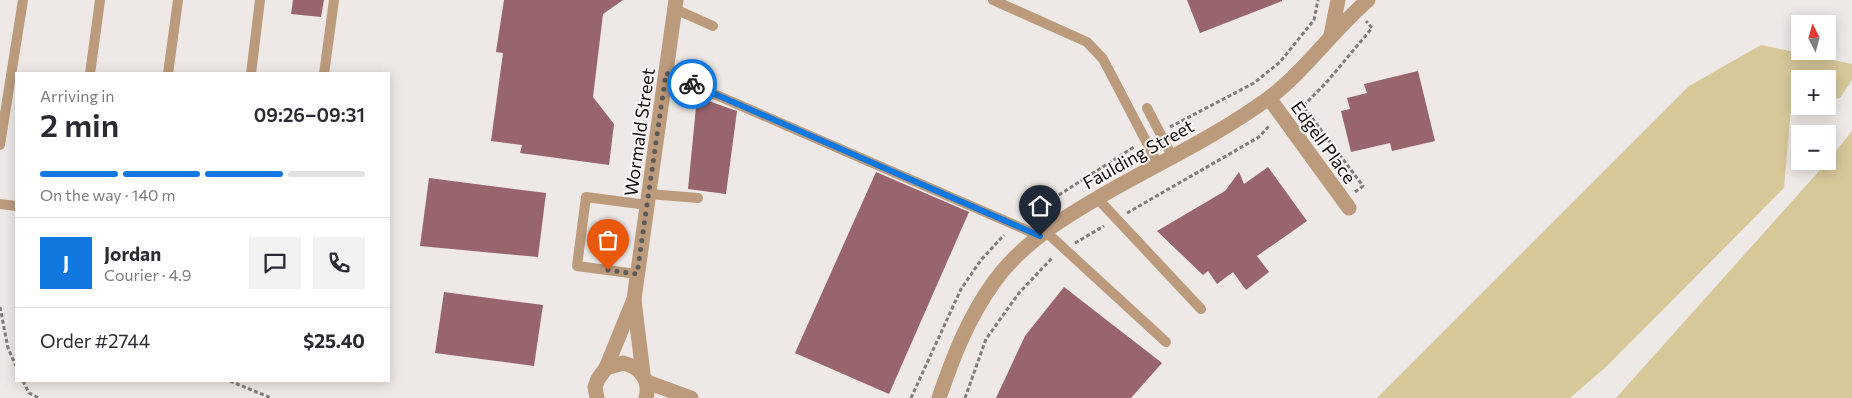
<!DOCTYPE html>
<html lang="en">
<head>
<meta charset="utf-8">
<style>
	body { margin:0; font-family:Commissioner,sans-serif; background:#f2f2f3; color:#2b2b33; height:100vh; display:flex; flex-direction:column; font-size:19px; white-space:nowrap }
	* { box-sizing:border-box; margin:0 }
	p { font-size:16px; color:#7c7c81 }
	.icon { flex:none; width:28px; height:28px; fill:none; stroke:currentColor; stroke-width:2; stroke-linecap:round; stroke-linejoin:round }
	.map { position:relative; flex:1; overflow:hidden }
	.sheet { position:absolute; left:15px; top:72px; width:375px; height:310px; display:flex; flex-direction:column; background:#fff; border-radius:0px; box-shadow:0 2px 12px #0003 }
	.sheet>* { flex:none }
	.needle { width:32px; rotate:354deg }
	.controls { position:absolute; left:1791px; top:15px; display:grid; gap:10px }
	.controls a { display:grid; place-items:center; width:45px; height:45px; border-radius:0px; background:#fff; box-shadow:0 2px 12px #0003; font-size:25px }
	.pin { position:absolute; display:grid; place-items:center; width:42px; height:42px; color:#fff; margin:-51px -21px; border-radius:50% 50% 50% 0; rotate:-45deg; box-shadow:0 0 5px #0007 }
	.pin .icon { rotate:45deg }
	.courier { position:absolute; display:grid; place-items:center; width:50px; height:50px; margin:-25px; border:4px solid #1178e0; border-radius:50%; background:#fff; color:#222; box-shadow:0 1px 6px #0007 }
	.summary em { font-style:normal; font-weight:600 }
	.summary div { display:flex; flex-direction:column-reverse }
	.summary { display:flex; align-items:center; justify-content:space-between; height:85px; padding:0 25px }
	h1 { font-size:32px; font-weight:600; line-height:38px }
	.bar { display:grid; grid-template-columns:repeat(4,1fr); gap:8px 5px; align-content:center; height:60px; padding:0 25px }
	.bar i { height:6px; border-radius:4px; background:#e1e1e2 }
	.bar .current { background:#1178e0 }
	.bar p { grid-column:span 4 }
	.line { display:flex; align-items:center; gap:12px; padding:0 25px; border-top:1px solid #e1e1e2 }
	.line div { flex:1 }
	.round { display:grid; place-items:center; flex:none; width:52px; height:52px; border-radius:0px; background:#f2f2f3 }
	.map>svg:first-child { display:block }
	.green { fill:#d7c89a }
	.building { fill:#98646d }
	.lines { fill:none; stroke-linecap:round; stroke-linejoin:round }
	.path { stroke:#807d7b; stroke-width:3; stroke-dasharray:4 2.5; stroke-linecap:butt }
	.service { stroke:#bc9b7c; stroke-width:10 }
	.minor { stroke:#bc9b7c; stroke-width:15 }
	.done { stroke:#5d5b59; stroke-width:5; stroke-dasharray:0 9 }
	.route { stroke:#1178e0; stroke-width:6 }
	.labels { text-anchor:middle; dominant-baseline:central; stroke-width:4; stroke-linejoin:round; paint-order:stroke }
	.street-label { font-size:18px; fill:#0f0e0d; stroke:#fbf6f5 }
</style>
</head>
<body>
<div class="map">
<svg width="1852" height="398" viewBox="0 0 1852 398">
	<rect width="100%" height="100%" fill="#eee9e7"/>
	<!-- green -->
	<g class="green">
		<polygon points="1761,45 1852,64 1852,80 1840,98 1828,100 1828,79 1800,79 1800,106 1791,108 1784,188 1607,366 1570,398 1377,398 1689,86"/>
		<polygon points="1852,131 1852,398 1616,398 1828,161"/>
	</g>
	<!-- building -->
	<g class="building">
		<polygon points="293,0 324,0 321,17 291,14"/>
		<polygon points="504,0 623,0 603,14 593,97 614,124 609,165 520,153 522,145 491,141 503,53 496,52"/>
		<polygon points="1187,0 1282,0 1282,1 1200,33"/>
		<polygon points="1418,71 1435,141 1392,151 1390,143 1351,152 1341,111 1350,109 1347,98 1367,93 1364,84"/>
		<polygon points="697,97 737,111 726,194 688,189"/>
		<polygon points="1268,167 1307,221 1257,256 1269,272 1246,290 1233,272 1217,284 1208,271 1203,275 1157,231 1225,191 1239,172 1244,184"/>
		<polygon points="876,172 969,212 889,394 795,353"/>
		<polygon points="429,178 546,193 538,257 420,246"/>
		<polygon points="1064,287 1162,363 1131,398 996,398 1025,336"/>
		<polygon points="444,292 543,305 534,366 435,353"/>
	</g>
	<g class="lines">
		<!-- path -->
		<g class="path">
			<polyline points="1170,127 1254,83 1280,62 1314,20 1318,0"/>
			<polyline points="1355,192 1363,186 1303,106 1326,83 1372,28 1366,21"/>
			<polyline points="1127,213 1259,137 1270,125"/>
			<polyline points="1026,216 1134,147"/>
			<polyline points="1075,243 1104,226"/>
			<polyline points="0,307 8,348 16,366"/>
			<polyline points="23,381 29,393 39,398"/>
			<polyline points="230,381 271,398"/>
			<polyline points="911,398 961,289 981,260 1004,235"/>
			<polyline points="965,398 986,339 1019,293 1053,257"/>
		</g>
		<!-- service -->
		<g class="service">
			<polyline points="993,0 1087,42 1103,59 1158,164"/>
			<polyline points="675,9 713,26"/>
			<polyline points="666,73 1040,236"/>
			<polyline points="90,74 100,0"/>
			<polyline points="168,74 178,0"/>
			<polyline points="251,74 260,0"/>
			<polyline points="324,74 334,0"/>
			<polyline points="1147,108 1172,156"/>
			<polyline points="0,145 23,0"/>
			<polyline points="649,194 698,198"/>
			<polyline points="1097,198 1201,309"/>
			<polyline points="0,204 16,206"/>
			<polyline points="1045,231 1166,342"/>
			<polyline points="637,274 577,266 586,197 647,205"/>
		</g>
		<!-- minor -->
		<g class="minor">
			<polyline points="1331,35 1338,0"/>
			<polyline points="1269,98 1349,208"/>
			<polyline points="634,300 643,374"/>
			<path d="M606,368L623,363C640,367 651,380 646,398"/>
			<polyline points="647,382 691,398"/>
			<polyline points="597,398 595,387 598,379 606,368 634,299 676,0"/>
			<path d="M939,398C953,357 968,318 994,282C1024,240 1071,213 1115,188C1167,159 1221,133 1269,98C1305,71 1333,30 1368,0"/>
		</g>
	</g>
	<g class="lines">
		<!-- done -->
		<polyline class="done" points="608,270 637,274 666,73 692,84"/>
		<!-- route -->
		<polyline class="route" points="692,84 1040,236"/>
	</g>
	<g class="labels">
		<!-- street labels -->
		<g class="street-label">
			<text transform="translate(639 132) rotate(-82)">Wormald Street</text>
			<text transform="translate(1324 142) rotate(54)">Edgell Place</text>
			<text transform="translate(1138 154) rotate(-29)">Faulding Street</text>
		</g>
	</g>
</svg>
<div class="controls">
<a><svg class="needle" viewBox="-14 -14 28 28"><path d="M0-13l5 13h-10z" fill="#e53935"/><path d="M0 13l5-13h-10z" fill="#7c7c81"/></svg></a>
<a>+</a>
<a>−</a>
</div>
<div class="pin" style="left:608px;top:270px;background:#ea580c"><svg class="icon" aria-label="bag" viewBox="0 0 24 24"><path d="M5 8h14l-1 12H6zM9 8a3 3 0 0 1 6 0"/></svg></div>
<div class="pin" style="left:1040px;top:236px;background:#1f2937"><svg class="icon" aria-label="home" viewBox="0 0 24 24"><path d="M3 11l9-7 9 7M6 9v11h12V9"/></svg></div>
<div class="courier" style="left:692px;top:84px"><svg class="icon" aria-label="bike" viewBox="0 0 24 24"><circle cx="6" cy="16" r="4"/><circle cx="18" cy="16" r="4"/><path d="M6 16l4-8h5l3 8M10 8l3 8H6M13 5h3"/></svg></div>
<section class="sheet">
<div class="summary"><div><h1>2 min</h1><p>Arriving in</p></div><em>09:26–09:31</em></div>
<div class="bar"><i class="current"></i><i class="current"></i><i class="current"></i><i></i><p>On the way · 140 m</p></div>
<div class="line" style="height:90px"><b class="round" style="background:#1178e0;color:#fff">J</b><div><b>Jordan</b><p>Courier · 4.9</p></div><a class="round"><svg class="icon" aria-label="chat" viewBox="0 0 24 24"><path d="M4 5h16v11H9l-5 4z"/></svg></a><a class="round"><svg class="icon" aria-label="phone" viewBox="0 0 24 24"><path d="M5 4h4l2 5-3 2q2 4 5 5l2-3 5 2v4C11 20 4 13 5 4z"/></svg></a></div>
<div class="line" style="height:65px"><div>Order #2744</div><b>$25.40</b></div>
</section>
</div>
</body>
</html>
